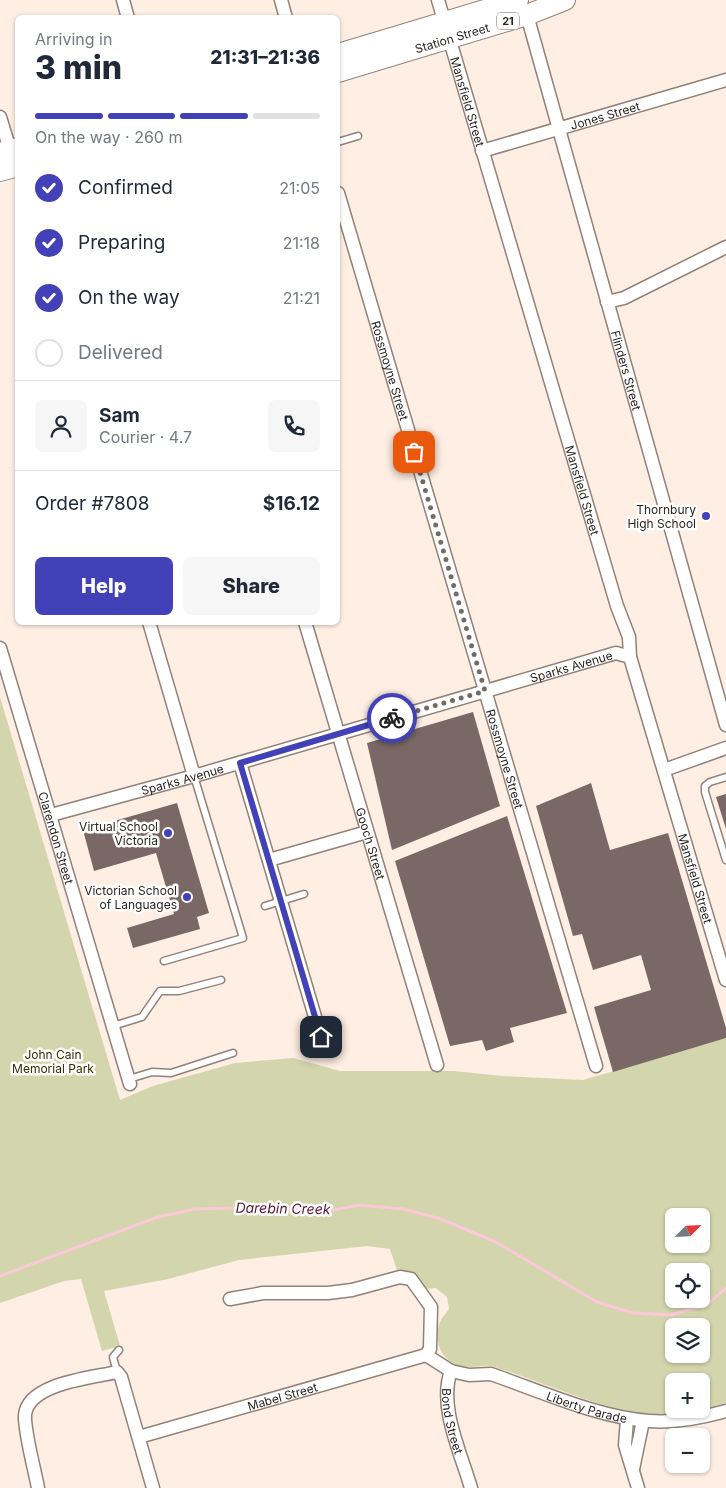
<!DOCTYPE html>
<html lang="en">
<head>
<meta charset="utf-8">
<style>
	body { margin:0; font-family:Inter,sans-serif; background:#f6f6f7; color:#1f2937; height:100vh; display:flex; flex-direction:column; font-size:19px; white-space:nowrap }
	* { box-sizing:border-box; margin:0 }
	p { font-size:16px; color:#747a83 }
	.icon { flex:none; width:28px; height:28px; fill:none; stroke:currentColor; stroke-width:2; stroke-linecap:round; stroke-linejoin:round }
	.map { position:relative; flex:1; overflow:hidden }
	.drawer { position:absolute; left:15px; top:15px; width:325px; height:610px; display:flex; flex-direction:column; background:#fff; border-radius:8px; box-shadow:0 1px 4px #0004 }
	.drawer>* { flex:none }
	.needle { width:32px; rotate:66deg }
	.fabs { position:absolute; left:665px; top:1208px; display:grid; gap:10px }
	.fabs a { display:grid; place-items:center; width:45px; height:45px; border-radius:8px; background:#fff; box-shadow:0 1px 4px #0004; font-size:25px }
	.pin { position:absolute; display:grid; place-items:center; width:42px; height:42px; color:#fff; margin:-21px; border-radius:10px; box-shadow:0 2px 8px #0006 }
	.courier { position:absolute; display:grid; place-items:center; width:50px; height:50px; margin:-25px; border:4px solid #4241b7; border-radius:50%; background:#fff; color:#222; box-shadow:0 1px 6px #0007 }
	.headline em { font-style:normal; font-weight:800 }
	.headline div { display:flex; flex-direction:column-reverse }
	.headline { display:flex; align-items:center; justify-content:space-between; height:85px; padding:0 20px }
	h1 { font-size:32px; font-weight:800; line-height:38px }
	.bar { display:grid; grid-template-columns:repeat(4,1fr); gap:8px 5px; align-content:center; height:60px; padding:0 20px }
	.bar i { height:6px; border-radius:4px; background:#e0e1e3 }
	.bar .selected { background:#4241b7 }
	.bar p { grid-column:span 4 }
	.line { display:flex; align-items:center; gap:12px; padding:0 20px; border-top:1px solid #e0e1e3 }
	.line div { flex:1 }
	.round { display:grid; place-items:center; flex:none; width:52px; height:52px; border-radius:8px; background:#f6f6f7 }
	ol { padding:0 20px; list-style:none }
	li { display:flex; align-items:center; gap:15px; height:55px }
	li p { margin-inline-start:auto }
	li .icon { padding:5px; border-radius:50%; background:#4241b7; color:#fff; stroke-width:4 }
	li:last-child { color:#747a83 }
	li i { width:28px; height:28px; border:2px solid #e0e1e3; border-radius:50% }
	.primary-button { display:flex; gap:10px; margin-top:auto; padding:10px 20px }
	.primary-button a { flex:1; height:58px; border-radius:8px; background:#4241b7; color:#fff; font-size:20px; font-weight:800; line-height:58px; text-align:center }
	.primary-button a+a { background:#f6f6f7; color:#1f2937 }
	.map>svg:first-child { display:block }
	.green { fill:#d3d5ac; fill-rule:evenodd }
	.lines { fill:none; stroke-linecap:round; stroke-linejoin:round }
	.stream { stroke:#fdc8d8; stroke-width:3 }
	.building { fill:#796865 }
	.lane-casing { stroke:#918279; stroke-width:9 }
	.street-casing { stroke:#918279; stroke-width:15 }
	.primary-casing { stroke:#918279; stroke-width:22 }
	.lane { stroke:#fff; stroke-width:6 }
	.street { stroke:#fff; stroke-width:12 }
	.primary { stroke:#fff; stroke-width:20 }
	.done { stroke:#756b65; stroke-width:5; stroke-dasharray:0 9 }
	.route { stroke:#4241b7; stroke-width:6 }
	.poi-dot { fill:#4241b7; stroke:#fff; stroke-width:2 }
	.labels { text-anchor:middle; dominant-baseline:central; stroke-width:5; stroke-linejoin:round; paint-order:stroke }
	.shield { fill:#fff; stroke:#6b6664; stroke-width:1 }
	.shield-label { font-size:11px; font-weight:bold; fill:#2b2521 }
	.street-label { font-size:12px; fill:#2b2521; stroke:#fff }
	.poi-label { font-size:12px; fill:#2b2521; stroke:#fff; text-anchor:end }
	.park-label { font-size:12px; fill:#2f2f00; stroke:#fff }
	.water-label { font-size:14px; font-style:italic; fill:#5e1433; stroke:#fff }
</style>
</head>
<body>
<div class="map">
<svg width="726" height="1488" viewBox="0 0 726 1488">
	<rect width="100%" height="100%" fill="#feeee3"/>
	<!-- green -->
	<path class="green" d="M0,697L120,1100L153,1086L235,1063L293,1058L340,1071H455L501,1076L583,1080L726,1038V1403C707,1408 689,1413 669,1414C611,1417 547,1382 491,1366C481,1365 470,1369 460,1366C441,1361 433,1340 440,1322C442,1317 446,1314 449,1309L447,1297L436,1288L424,1289C419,1274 412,1274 398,1273L390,1249L367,1246L239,1260L168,1279L104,1291L120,1346L102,1351L81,1279L64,1281L0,1303ZM674,1216H701V1244H674ZM674,1271H701V1299H674ZM674,1326H701V1354H674ZM674,1381H701V1409H674Z"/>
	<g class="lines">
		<!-- stream -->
		<polyline class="stream" points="0,1276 158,1217 195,1209 271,1207 334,1210 359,1205 404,1209 441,1219 496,1242 597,1302 633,1313 671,1315 708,1304 726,1288"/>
	</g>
	<!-- building -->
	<g class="building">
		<polygon points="473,712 500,806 392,850 367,743"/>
		<polygon points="591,783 610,850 668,833 726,1028 726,1038 613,1072 594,1007 651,990 641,955 593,970 582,934 573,936 536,806"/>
		<polygon points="726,794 726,829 716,797"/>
		<polygon points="177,803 209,913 197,917 200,929 133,948 127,928 174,914 156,853 94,871 83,830"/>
		<polygon points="507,816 567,1013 510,1028 514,1042 486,1051 482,1040 450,1046 395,861"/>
	</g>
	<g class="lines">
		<defs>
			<g id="lane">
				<polyline points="338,142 358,136"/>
				<polyline points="726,777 710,782 705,786 705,792 726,860"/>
				<polyline points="265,906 304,894"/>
				<polyline points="164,961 243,938 194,776"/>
				<polyline points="113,1026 142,1017 160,991 179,991 221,980"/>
				<polyline points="129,1079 152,1072 171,1073 233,1053"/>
				<polyline points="117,1372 113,1357 119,1350"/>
			</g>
			<g id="street">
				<polyline points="123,0 128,18"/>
				<polyline points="281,0 286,18"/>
				<path id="s1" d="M438,0L617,606L629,637L630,657L726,980"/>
				<path id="s2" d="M527,15L726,725"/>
				<polyline points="0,117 10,150"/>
				<path id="s3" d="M482,151L726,80"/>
				<path id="s4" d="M338,193L596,1066"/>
				<polyline points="607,302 624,298 726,247"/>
				<polyline points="149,622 194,776"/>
				<path id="s5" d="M305,622L437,1065"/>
				<path id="s6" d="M0,648L130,1084"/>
				<polyline points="240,763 321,1037"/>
				<polyline points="664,770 726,748"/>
				<path id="s7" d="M51,815L194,776L616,653L630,657"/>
				<polyline points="269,860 367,832"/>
				<path id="s8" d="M230,1299L263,1293H328L352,1290L400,1277L411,1279L431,1307L430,1349L426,1355L451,1371C438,1406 461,1453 471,1488"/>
				<path id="s9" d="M451,1371L469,1375L491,1374C540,1391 599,1418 650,1421C676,1423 701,1418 726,1411"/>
				<polyline points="627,1419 625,1445 638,1488"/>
				<path id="s10" d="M139,1437L426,1355"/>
				<polyline points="633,1469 643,1421"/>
				<path d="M38,1488C35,1471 24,1431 25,1415C28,1383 92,1378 117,1372L121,1377L153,1488"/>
			</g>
			<g id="primary">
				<polyline points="338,54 518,0"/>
				<path id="s11" d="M338,72L527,15L565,0"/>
				<polyline points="0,153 18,148"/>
				<polyline points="0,171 18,166"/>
			</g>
		</defs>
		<!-- lane casing -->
		<use href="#lane" class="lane-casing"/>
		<!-- street casing -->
		<use href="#street" class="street-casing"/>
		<!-- primary casing -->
		<use href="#primary" class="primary-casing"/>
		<!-- lane -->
		<use href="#lane" class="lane"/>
		<!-- street -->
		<use href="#street" class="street"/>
		<!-- primary -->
		<use href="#primary" class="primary"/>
	</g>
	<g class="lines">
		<!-- done -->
		<polyline class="done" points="392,718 485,691 414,452"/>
		<!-- route -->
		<polyline class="route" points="321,1037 240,763 392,718"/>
	</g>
	<!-- markers -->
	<g class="poi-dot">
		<circle cx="706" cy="516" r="5"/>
		<circle cx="168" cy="833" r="5"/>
		<circle cx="187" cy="897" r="5"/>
	</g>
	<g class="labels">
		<!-- shield labels -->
		<rect class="shield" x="497" y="12.5" width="22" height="17" rx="4"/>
		<g class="shield-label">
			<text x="508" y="21">21</text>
		</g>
		<!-- street labels -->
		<g class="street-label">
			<text stroke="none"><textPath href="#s11" startOffset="119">Station Street</textPath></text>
			<text stroke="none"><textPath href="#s1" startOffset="106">Mansfield Street</textPath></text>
			<text stroke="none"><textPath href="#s3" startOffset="128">Jones Street</textPath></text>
			<text stroke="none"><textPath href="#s2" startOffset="369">Flinders Street</textPath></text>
			<text stroke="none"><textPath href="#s4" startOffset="185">Rossmoyne Street</textPath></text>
			<text stroke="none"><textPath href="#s1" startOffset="511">Mansfield Street</textPath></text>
			<text stroke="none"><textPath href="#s7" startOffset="541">Sparks Avenue</textPath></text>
			<text stroke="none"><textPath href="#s4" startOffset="590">Rossmoyne Street</textPath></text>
			<text stroke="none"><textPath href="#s7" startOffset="136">Sparks Avenue</textPath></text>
			<text stroke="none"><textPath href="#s6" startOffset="198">Clarendon Street</textPath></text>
			<text stroke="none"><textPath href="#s5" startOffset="231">Gooch Street</textPath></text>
			<text stroke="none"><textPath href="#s1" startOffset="916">Mansfield Street</textPath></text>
			<text stroke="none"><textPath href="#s10" startOffset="149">Mabel Street</textPath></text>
			<text stroke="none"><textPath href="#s9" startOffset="142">Liberty Parade</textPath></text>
			<text stroke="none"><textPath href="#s8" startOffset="348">Bond Street</textPath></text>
		</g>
		<!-- poi labels -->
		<g class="poi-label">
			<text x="696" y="509">Thornbury<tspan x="696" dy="14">High School</tspan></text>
			<text x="158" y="826">Virtual School<tspan x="158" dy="14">Victoria</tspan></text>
			<text x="177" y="890">Victorian School<tspan x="177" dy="14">of Languages</tspan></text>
		</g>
		<!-- park labels -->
		<g class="park-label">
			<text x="53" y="1054">John Cain<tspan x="53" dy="14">Memorial Park</tspan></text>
		</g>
		<!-- water labels -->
		<g class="water-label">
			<text transform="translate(283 1208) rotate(1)">Darebin Creek</text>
		</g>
	</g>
</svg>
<div class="fabs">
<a><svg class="needle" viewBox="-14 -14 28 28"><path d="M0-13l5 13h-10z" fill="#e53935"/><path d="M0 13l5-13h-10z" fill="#747a83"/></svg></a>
<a><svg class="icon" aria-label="locate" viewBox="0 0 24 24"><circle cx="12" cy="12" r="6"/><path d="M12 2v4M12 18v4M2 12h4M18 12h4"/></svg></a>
<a><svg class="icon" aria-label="layers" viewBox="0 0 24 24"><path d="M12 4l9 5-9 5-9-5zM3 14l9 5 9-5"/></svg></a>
<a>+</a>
<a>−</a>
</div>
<div class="pin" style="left:414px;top:452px;background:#ea580c"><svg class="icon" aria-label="bag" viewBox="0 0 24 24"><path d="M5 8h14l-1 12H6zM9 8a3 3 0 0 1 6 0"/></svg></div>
<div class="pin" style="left:321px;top:1037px;background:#1f2937"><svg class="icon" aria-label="home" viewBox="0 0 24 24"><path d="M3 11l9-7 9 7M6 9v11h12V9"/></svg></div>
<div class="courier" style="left:392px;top:718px"><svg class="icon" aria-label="bike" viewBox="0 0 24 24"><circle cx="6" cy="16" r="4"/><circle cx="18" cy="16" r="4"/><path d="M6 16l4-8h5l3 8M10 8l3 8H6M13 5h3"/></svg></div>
<section class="drawer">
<div class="headline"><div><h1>3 min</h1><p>Arriving in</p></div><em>21:31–21:36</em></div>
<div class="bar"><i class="selected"></i><i class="selected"></i><i class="selected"></i><i></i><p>On the way · 260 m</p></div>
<ol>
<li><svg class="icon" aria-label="check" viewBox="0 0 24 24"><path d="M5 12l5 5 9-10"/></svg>Confirmed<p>21:05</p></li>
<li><svg class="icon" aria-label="check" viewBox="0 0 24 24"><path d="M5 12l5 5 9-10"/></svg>Preparing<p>21:18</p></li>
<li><svg class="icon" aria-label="check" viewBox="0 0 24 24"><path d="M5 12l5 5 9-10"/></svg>On the way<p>21:21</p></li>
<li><i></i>Delivered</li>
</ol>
<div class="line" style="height:90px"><a class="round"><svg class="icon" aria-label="person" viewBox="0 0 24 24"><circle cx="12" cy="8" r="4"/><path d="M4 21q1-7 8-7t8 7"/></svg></a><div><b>Sam</b><p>Courier · 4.7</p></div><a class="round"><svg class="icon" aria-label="phone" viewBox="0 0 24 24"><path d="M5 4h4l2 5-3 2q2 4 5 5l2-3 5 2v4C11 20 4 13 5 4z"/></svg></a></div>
<div class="line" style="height:65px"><div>Order #7808</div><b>$16.12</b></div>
<div class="primary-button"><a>Help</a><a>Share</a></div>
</section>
</div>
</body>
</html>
